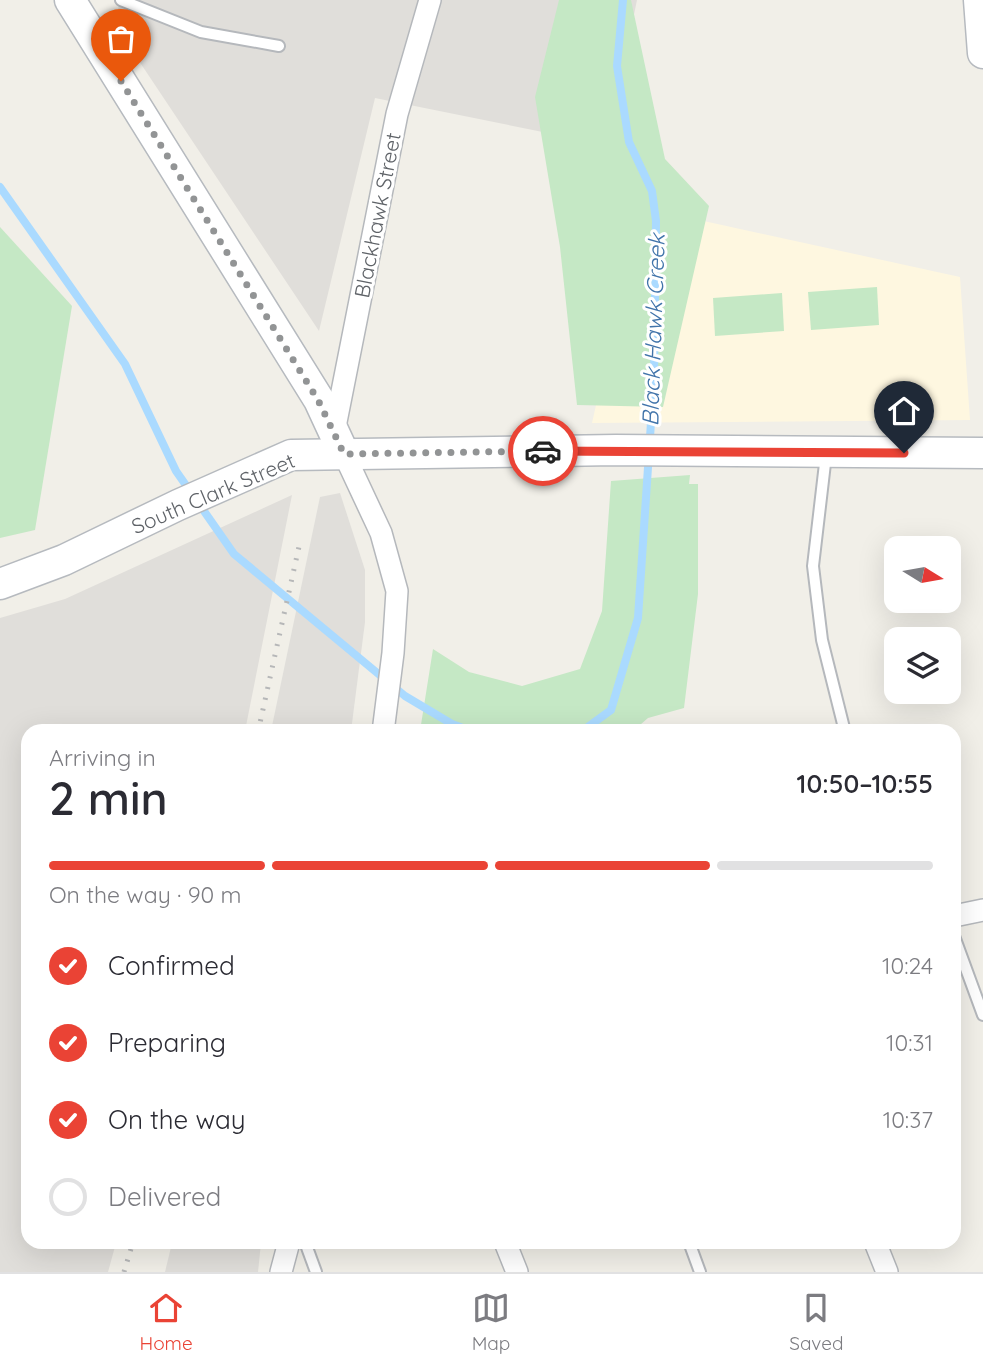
<!DOCTYPE html>
<html lang="en">
<head>
<meta charset="utf-8">
<style>
	body { margin:0; font-family:Quicksand,sans-serif; background:#f7f7f7; color:#2b2b33; height:100vh; display:flex; flex-direction:column; font-size:26px; white-space:nowrap }
	* { box-sizing:border-box; margin:0 }
	p { font-size:23px; color:#7c7c81 }
	.icon { flex:none; width:38px; height:38px; fill:none; stroke:currentColor; stroke-width:2; stroke-linecap:round; stroke-linejoin:round }
	.map { position:relative; flex:1; overflow:hidden }
	.drawer { position:absolute; left:21px; top:724px; width:940px; height:525px; display:flex; flex-direction:column; background:#fff; border-radius:21px; box-shadow:0 7px 28px #0002 }
	.drawer>* { flex:none }
	.needle { width:46px; rotate:101deg }
	.buttons { position:absolute; left:884px; top:536px; display:grid; gap:14px }
	.buttons a { display:grid; place-items:center; width:77px; height:77px; border-radius:14px; background:#fff; box-shadow:0 7px 28px #0002; font-size:35px }
	.pin { position:absolute; display:grid; place-items:center; width:60px; height:60px; color:#fff; margin:-72px -30px; border-radius:50% 50% 50% 0; rotate:-45deg; box-shadow:0 0 7px #0007 }
	.pin .icon { rotate:45deg }
	.courier { position:absolute; display:grid; place-items:center; width:70px; height:70px; margin:-35px; border:5px solid #ea4335; border-radius:50%; background:#fff; color:#222; box-shadow:0 2px 9px #0007 }
	.head em { font-style:normal; font-weight:600 }
	.head div { display:flex; flex-direction:column-reverse }
	.head { display:flex; align-items:center; justify-content:space-between; height:119px; padding:0 28px }
	h1 { font-size:46px; font-weight:600; line-height:52px }
	.bar { display:grid; grid-template-columns:repeat(4,1fr); gap:10px 7px; align-content:center; height:84px; padding:0 28px }
	.bar i { height:9px; border-radius:5px; background:#e1e1e2 }
	.bar .current { background:#ea4335 }
	.bar p { grid-column:span 4 }
	ol { padding:0 28px; list-style:none }
	li { display:flex; align-items:center; gap:21px; height:77px }
	li p { margin-inline-start:auto }
	li .icon { padding:7px; border-radius:50%; background:#ea4335; color:#fff; stroke-width:4 }
	li:last-child { color:#7c7c81 }
	li i { width:38px; height:38px; border:4px solid #e1e1e2; border-radius:50% }
	.tab-bar { display:flex; justify-content:space-around; align-items:center; height:98px; border-top:2px solid #e1e1e2; background:#fff; font-size:19px; color:#7c7c81 }
	.tab-bar a { display:grid; justify-items:center; gap:4px }
	.tab-bar .current { color:#ea4335 }
	.map>svg:first-child { display:block }
	.commercial { fill:#fef7e0 }
	.industrial { fill:#e0deda }
	.green { fill:#c5e8c5 }
	.lines { fill:none; stroke-linecap:round; stroke-linejoin:round }
	.stream { stroke:#aadaff; stroke-width:8 }
	.lane-casing { stroke:#b5b8bc; stroke-width:14 }
	.street-casing { stroke:#b5b8bc; stroke-width:24 }
	.secondary-casing { stroke:#b6babf; stroke-width:33 }
	.lane { stroke:#fff; stroke-width:10 }
	.street { stroke:#fff; stroke-width:21 }
	.secondary { stroke:#fff; stroke-width:30 }
	.rail { stroke:#b6b7b8; stroke-width:5; stroke-dasharray:2 9; stroke-linecap:butt }
	.done { stroke:#929495; stroke-width:7; stroke-dasharray:0 12.6 }
	.route { stroke:#ea4335; stroke-width:9 }
	.labels { text-anchor:middle; dominant-baseline:central; stroke-width:6; stroke-linejoin:round; paint-order:stroke }
	.street-label { font-size:21px; fill:#5f6368; stroke:#fff }
	.water-label { font-size:23px; font-style:italic; fill:#4174aa; stroke:#fff }
</style>
</head>
<body>
<div class="map">
<svg width="983" height="1272" viewBox="0 0 983 1272">
	<rect width="100%" height="100%" fill="#f1efe8"/>
	<!-- commercial -->
	<polygon class="commercial" points="640,207 960,277 970,420 592,423"/>
	<!-- industrial -->
	<g class="industrial">
		<polygon points="120,0 637,0 607,145 375,98 319,331 115,25"/>
		<polygon points="340,493 365,570 365,622 351,731 271,731 320,497"/>
		<polygon points="292,495 245,731 28,732 28,1242 116,1243 108,1272 0,1272 0,618 65,599"/>
		<polygon points="172,1243 261,1243 258,1272 165,1272"/>
	</g>
	<!-- green -->
	<g class="green">
		<polygon points="559,0 631,0 665,159 709,206 663,407 577,405 560,247 535,97"/>
		<polygon points="0,227 72,306 35,530 0,538"/>
		<polygon points="877,287 879,325 811,330 808,292"/>
		<polygon points="782,293 784,331 715,336 713,298"/>
		<polygon points="690,475 689,484 698,484 698,594 684,708 648,718 633,731 420,731 433,649 469,672 522,686 580,669 602,611 611,481"/>
	</g>
	<g class="lines">
		<!-- stream -->
		<g class="stream">
			<polyline points="0,187 125,364 176,471 234,554 405,696 452,724 474,732"/>
			<polyline points="581,732 611,710 638,618 654,377 656,221 652,191 629,142 617,66 623,0"/>
		</g>
		<defs>
			<g id="lane">
				<polyline points="121,0 201,32 279,46"/>
				<polyline points="826,455 813,566 822,640 845,732"/>
				<polyline points="954,936 983,1015"/>
				<polyline points="305,1242 316,1272"/>
				<polyline points="689,1242 700,1272"/>
			</g>
			<g id="street">
				<polyline points="334,432 397,114 430,0"/>
				<polyline points="344,454 381,533 397,591 393,653 383,732"/>
				<polyline points="954,916 983,910"/>
				<polyline points="505,1242 517,1272"/>
				<polyline points="875,1242 887,1272"/>
				<polyline points="281,1272 289,1242"/>
			</g>
			<g id="secondary">
				<polyline points="70,0 319,400 344,454"/>
				<polyline points="979,0 983,53"/>
				<polyline points="0,584 64,560 178,505 291,455 616,450 983,453"/>
			</g>
		</defs>
		<!-- lane casing -->
		<use href="#lane" class="lane-casing"/>
		<!-- street casing -->
		<use href="#street" class="street-casing"/>
		<!-- secondary casing -->
		<use href="#secondary" class="secondary-casing"/>
		<!-- lane -->
		<use href="#lane" class="lane"/>
		<!-- street -->
		<use href="#street" class="street"/>
		<!-- secondary -->
		<use href="#secondary" class="secondary"/>
		<!-- rail -->
		<g class="rail">
			<polyline points="258,732 300,542"/>
			<polyline points="124,1272 133,1242"/>
		</g>
	</g>
	<g class="lines">
		<!-- done -->
		<polyline class="done" points="121,81 318,400 344,454 543,451"/>
		<!-- route -->
		<polyline class="route" points="543,451 904,453"/>
	</g>
	<g class="labels">
		<!-- street labels -->
		<g class="street-label">
			<text transform="translate(377 215) rotate(-79)">Blackhawk Street</text>
			<text transform="translate(213 493) rotate(-23)">South Clark Street</text>
		</g>
		<!-- water labels -->
		<g class="water-label">
			<text transform="translate(653 330) rotate(-88)">Black Hawk Creek</text>
		</g>
	</g>
</svg>
<div class="buttons">
<a><svg class="needle" viewBox="-14 -14 28 28"><path d="M0-13l5 13h-10z" fill="#e53935"/><path d="M0 13l5-13h-10z" fill="#7c7c81"/></svg></a>
<a><svg class="icon" aria-label="layers" viewBox="0 0 24 24"><path d="M12 4l9 5-9 5-9-5zM3 14l9 5 9-5"/></svg></a>
</div>
<div class="pin" style="left:121px;top:81px;background:#ea580c"><svg class="icon" aria-label="bag" viewBox="0 0 24 24"><path d="M5 8h14l-1 12H6zM9 8a3 3 0 0 1 6 0"/></svg></div>
<div class="pin" style="left:904px;top:453px;background:#1f2937"><svg class="icon" aria-label="home" viewBox="0 0 24 24"><path d="M3 11l9-7 9 7M6 9v11h12V9"/></svg></div>
<div class="courier" style="left:543px;top:451px"><svg class="icon" aria-label="car" viewBox="0 0 24 24"><path d="M5 17H2v-5l4-1 3-4h7l3 4 3 1v5h-3M9 17h6M6 11h13"/><circle cx="7" cy="17" r="2"/><circle cx="17" cy="17" r="2"/></svg></div>
<section class="drawer">
<div class="head"><div><h1>2 min</h1><p>Arriving in</p></div><em>10:50–10:55</em></div>
<div class="bar"><i class="current"></i><i class="current"></i><i class="current"></i><i></i><p>On the way · 90 m</p></div>
<ol>
<li><svg class="icon" aria-label="check" viewBox="0 0 24 24"><path d="M5 12l5 5 9-10"/></svg>Confirmed<p>10:24</p></li>
<li><svg class="icon" aria-label="check" viewBox="0 0 24 24"><path d="M5 12l5 5 9-10"/></svg>Preparing<p>10:31</p></li>
<li><svg class="icon" aria-label="check" viewBox="0 0 24 24"><path d="M5 12l5 5 9-10"/></svg>On the way<p>10:37</p></li>
<li><i></i>Delivered</li>
</ol>
</section>
</div>
<nav class="tab-bar">
<a class="current"><svg class="icon" aria-label="home" viewBox="0 0 24 24"><path d="M3 11l9-7 9 7M6 9v11h12V9"/></svg>Home</a>
<a><svg class="icon" aria-label="map" viewBox="0 0 24 24"><path d="M3 6l6-2 6 2 6-2v14l-6 2-6-2-6 2zM9 4v14M15 6v14"/></svg>Map</a>
<a><svg class="icon" aria-label="saved" viewBox="0 0 24 24"><path d="M7 4h10v16l-5-4-5 4z"/></svg>Saved</a>
</nav>
</body>
</html>
